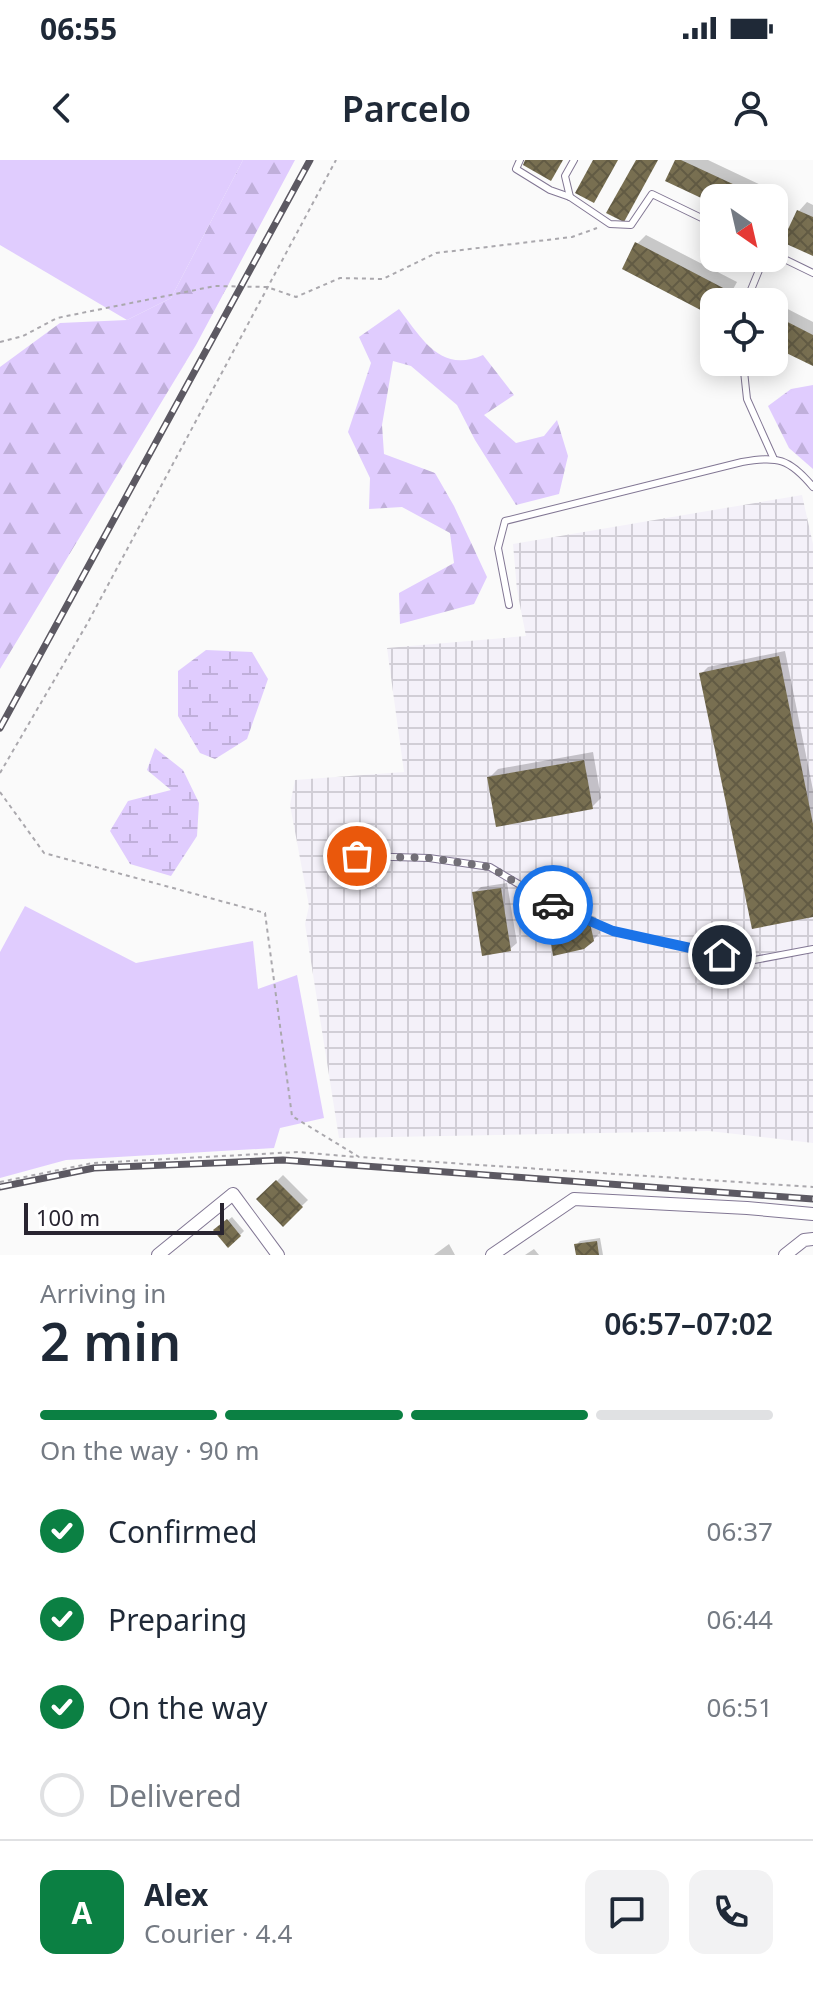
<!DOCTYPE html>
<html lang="en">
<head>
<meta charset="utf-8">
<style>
	body { margin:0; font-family:"Noto Sans",sans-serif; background:#f2f2f3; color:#1f2937; height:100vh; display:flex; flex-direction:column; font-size:30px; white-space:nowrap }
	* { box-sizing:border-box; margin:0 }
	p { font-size:26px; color:#747a83 }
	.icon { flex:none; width:44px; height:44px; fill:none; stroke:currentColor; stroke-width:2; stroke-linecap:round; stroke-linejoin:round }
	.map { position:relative; height:1095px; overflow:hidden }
	.panel { display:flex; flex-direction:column; background:#fff; flex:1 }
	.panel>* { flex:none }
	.needle { width:52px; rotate:146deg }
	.tools { position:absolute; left:700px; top:24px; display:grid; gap:16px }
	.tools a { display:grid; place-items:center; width:88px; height:88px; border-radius:16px; background:#fff; box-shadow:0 4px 20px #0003; font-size:40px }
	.scale { position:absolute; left:24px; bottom:20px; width:200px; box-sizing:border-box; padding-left:8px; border:4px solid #282430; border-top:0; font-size:22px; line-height:28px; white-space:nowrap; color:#282430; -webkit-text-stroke:6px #fff; paint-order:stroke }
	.pin { position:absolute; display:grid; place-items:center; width:68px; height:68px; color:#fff; margin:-34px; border:4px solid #fff; border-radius:50%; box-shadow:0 2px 8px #0007 }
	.courier { position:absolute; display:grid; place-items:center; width:80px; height:80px; margin:-40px; border:6px solid #1a73e8; border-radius:50%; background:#fff; color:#222; box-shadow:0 2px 10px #0007 }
	.head em { font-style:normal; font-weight:600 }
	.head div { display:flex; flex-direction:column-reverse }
	.head { display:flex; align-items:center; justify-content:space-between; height:136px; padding:0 40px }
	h1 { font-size:52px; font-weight:600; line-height:60px }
	.bar { display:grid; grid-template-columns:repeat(4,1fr); gap:12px 8px; align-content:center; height:96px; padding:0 40px }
	.bar i { height:10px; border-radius:6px; background:#e0e1e3 }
	.bar .selected { background:#0b8043 }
	.bar p { grid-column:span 4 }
	.line { display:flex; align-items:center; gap:20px; padding:0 40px; border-top:2px solid #e0e1e3 }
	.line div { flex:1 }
	.round { display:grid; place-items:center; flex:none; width:84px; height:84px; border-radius:16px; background:#f2f2f3 }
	ol { padding:0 40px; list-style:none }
	li { display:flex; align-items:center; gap:24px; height:88px }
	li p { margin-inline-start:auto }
	li .icon { padding:8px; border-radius:50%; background:#0b8043; color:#fff; stroke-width:4 }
	li:last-child { color:#747a83 }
	li i { width:44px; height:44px; border:4px solid #e0e1e3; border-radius:50% }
	.status { display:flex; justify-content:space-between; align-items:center; height:56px; padding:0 40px; background:#fff; direction:ltr }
	.status svg { height:22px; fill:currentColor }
	header { display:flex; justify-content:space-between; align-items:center; height:104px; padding:0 40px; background:#fff; font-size:36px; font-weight:600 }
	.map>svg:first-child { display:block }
	.industrial { fill:url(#industrial-grid) }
	.forest { fill:url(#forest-firs) }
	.wetland { fill:url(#wetland-marsh) }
	.green { fill:#e0ccfe }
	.shadow { fill:#0003 }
	.building { fill:url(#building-cross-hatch) }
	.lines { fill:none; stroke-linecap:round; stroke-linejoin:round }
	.lane-casing { stroke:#827794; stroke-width:8 }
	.street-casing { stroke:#827794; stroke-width:14 }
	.path { stroke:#aaa8ad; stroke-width:2; stroke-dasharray:4 4; stroke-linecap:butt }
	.lane { stroke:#fff; stroke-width:6 }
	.street { stroke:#fff; stroke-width:12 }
	.rail-casing { stroke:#5c5962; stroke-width:7 }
	.rail { stroke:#fff; stroke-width:4; stroke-dasharray:12; stroke-linecap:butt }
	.done { stroke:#726f77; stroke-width:8; stroke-dasharray:0 14.4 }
	.route { stroke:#1a73e8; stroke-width:10 }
</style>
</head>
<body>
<div class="status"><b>06:55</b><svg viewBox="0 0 49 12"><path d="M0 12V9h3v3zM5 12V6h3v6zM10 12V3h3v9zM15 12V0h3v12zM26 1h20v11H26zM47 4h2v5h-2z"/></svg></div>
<header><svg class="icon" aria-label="back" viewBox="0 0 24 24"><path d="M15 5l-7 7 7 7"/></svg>Parcelo<svg class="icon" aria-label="person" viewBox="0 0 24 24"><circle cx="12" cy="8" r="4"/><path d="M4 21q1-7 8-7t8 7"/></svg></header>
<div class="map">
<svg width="813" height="1095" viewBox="0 0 813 1095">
	<defs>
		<pattern id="industrial-grid" width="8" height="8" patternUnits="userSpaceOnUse" patternTransform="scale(2)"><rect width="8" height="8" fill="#f4f1f9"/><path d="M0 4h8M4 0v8" fill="none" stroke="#d1ced6"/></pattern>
		<pattern id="forest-firs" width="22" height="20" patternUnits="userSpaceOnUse" patternTransform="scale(2)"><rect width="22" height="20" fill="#e0ccfe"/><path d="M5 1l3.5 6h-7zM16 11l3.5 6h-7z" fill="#c0afda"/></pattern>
		<pattern id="wetland-marsh" width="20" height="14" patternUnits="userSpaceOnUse" patternTransform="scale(2)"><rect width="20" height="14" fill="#e0ccfe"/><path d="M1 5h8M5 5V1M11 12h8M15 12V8" fill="none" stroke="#c0afda"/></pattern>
		<pattern id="building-cross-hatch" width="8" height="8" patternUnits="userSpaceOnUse" patternTransform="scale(2)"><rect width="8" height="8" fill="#786f51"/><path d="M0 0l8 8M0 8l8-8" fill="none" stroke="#625b44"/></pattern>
	</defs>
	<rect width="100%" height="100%" fill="#fafafa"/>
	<!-- industrial -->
	<polygon class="industrial" points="802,335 813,384 813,983 709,971 339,978 305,764 309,746 290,645 295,620 404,612 387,488 526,476 517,430 513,384"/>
	<!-- forest -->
	<g class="forest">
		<polygon points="243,0 295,0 196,185 0,509 0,207 60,163 127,160 171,138"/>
		<path d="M399,149C422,178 440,214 483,195L514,235L484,255L516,283L544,276L557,260L568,296L559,334L516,345L475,280L457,245L411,206L393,201L382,265L384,294L435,313L454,346L487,417L474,444L400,464L399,433L454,403L450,373L402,347L369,349L370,318L348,272L371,203L359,177Z"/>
		<polygon points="813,225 813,309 789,288 768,246 791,229"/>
	</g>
	<!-- wetland -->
	<g class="wetland">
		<polygon points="206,490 252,492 268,519 247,579 215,599 200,593 178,556 178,511"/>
		<polygon points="155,588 183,610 199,643 197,676 171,716 130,704 110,671 128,641 171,630 147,610"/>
	</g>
	<!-- green -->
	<g class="green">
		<polygon points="0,0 243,0 171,138 127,160 0,85"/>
		<polygon points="25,746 136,803 253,781 258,829 297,815 324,958 280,968 274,988 66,1000 0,1018 0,792"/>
	</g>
	<!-- shadow -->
	<g class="shadow">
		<polygon points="677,0 708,0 784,36 774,57 774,38 714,38 714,41"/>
		<polygon points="807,42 813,45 813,94 785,81 799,51"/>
		<polygon points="646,75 737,122 726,142 714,142 714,154 637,84"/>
		<polygon points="774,142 813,162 813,204 774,184"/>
		<polygon points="785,491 813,630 813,754 702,513 708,507"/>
		<polygon points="593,592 601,638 592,647 489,618 498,609"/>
		<polygon points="507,723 517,783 510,789 474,733 481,727"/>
		<polygon points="571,749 596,757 600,773 593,780 551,770 557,763 566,761 565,755"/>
		<polygon points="283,1015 308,1040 283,1064 259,1039"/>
		<polygon points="232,1057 244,1071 240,1075 216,1070"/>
		<polygon points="600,1078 603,1095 578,1095 576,1085 580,1081"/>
		<polygon points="449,1084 455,1095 434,1095"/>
		<polygon points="534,1089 539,1095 525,1095"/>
	</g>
	<!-- building -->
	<g class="building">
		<polygon points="525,0 563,0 551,21 523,5"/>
		<polygon points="593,0 618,0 594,43 575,33"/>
		<polygon points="636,0 658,0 624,62 606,53"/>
		<polygon points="675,0 681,0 763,38 714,38 714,44 665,21"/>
		<polygon points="797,50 813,57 813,96 782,82"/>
		<polygon points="635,82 729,131 724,142 714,142 714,157 622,109"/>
		<polygon points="774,155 813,175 813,206 774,187"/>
		<polygon points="779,496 813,664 813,757 752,769 699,513"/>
		<polygon points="584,600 593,649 496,667 487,617"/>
		<polygon points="501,728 511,791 482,796 472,732"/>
		<polygon points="563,754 590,763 594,781 584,789 553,796 549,769 565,766"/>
		<polygon points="276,1020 303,1047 283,1067 256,1039"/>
		<polygon points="227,1059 241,1076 228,1088 213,1070"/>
		<polygon points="597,1081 599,1095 576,1095 574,1084"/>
	</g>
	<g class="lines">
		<defs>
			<g id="lane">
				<polyline points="520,0 516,9 550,30 570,37 610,64 631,65 652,34 714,64"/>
				<polyline points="570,37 565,16 574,0"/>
				<polyline points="774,94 813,113"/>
				<polyline points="746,142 764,98"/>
				<polyline points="743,202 747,239 773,297"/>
				<path d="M509,445L498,388L505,361L742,302C777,296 789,298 813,327"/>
				<polyline points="357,696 429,698 490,707 557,747 613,771 749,801 813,789"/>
			</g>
			<g id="street">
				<polyline points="158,1095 233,1034 278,1095"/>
				<polyline points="492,1095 574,1039 747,1048 813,1054"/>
				<polyline points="785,1095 804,1080 813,1079"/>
			</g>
		</defs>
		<!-- lane casing -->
		<use href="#lane" class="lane-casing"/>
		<!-- street casing -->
		<use href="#street" class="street-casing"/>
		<!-- path -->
		<g class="path">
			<polyline points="0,182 23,176 57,158 215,126 267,127 296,137 340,118 383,119 436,93 572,77 597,68"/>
			<polyline points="0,613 87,464 336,0"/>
			<polyline points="0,632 44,693 265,753 292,956 359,997 813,1027"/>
			<polyline points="0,1022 93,1003 298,992 356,997"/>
		</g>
		<!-- lane -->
		<use href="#lane" class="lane"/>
		<!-- street -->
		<use href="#street" class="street"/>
		<defs>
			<g id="rail">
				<polyline points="0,568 310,0"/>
				<polyline points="0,1027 94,1008 283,1000 813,1039"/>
			</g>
		</defs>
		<!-- rail casing -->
		<use href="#rail" class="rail-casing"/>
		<!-- rail -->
		<use href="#rail" class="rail"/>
	</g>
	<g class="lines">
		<!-- done -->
		<polyline class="done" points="357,696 429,698 490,707 553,745"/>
		<!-- route -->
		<polyline class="route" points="553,745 613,771 722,795"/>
	</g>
</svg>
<div class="tools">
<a><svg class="needle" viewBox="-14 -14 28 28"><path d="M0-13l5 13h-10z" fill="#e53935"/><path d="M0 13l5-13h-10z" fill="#747a83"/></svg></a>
<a><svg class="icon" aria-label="locate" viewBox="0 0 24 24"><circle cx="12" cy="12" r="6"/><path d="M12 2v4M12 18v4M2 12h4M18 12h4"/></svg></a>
</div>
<div class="scale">100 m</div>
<div class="pin" style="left:357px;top:696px;background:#ea580c"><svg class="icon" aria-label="bag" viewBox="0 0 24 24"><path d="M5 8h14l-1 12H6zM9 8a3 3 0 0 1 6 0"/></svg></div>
<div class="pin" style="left:722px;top:795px;background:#1f2937"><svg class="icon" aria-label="home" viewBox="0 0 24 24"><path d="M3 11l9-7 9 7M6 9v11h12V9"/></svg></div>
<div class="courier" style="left:553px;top:745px"><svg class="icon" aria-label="car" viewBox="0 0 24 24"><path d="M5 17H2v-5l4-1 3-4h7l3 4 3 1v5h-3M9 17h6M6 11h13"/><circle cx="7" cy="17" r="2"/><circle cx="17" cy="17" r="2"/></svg></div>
</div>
<section class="panel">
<div class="head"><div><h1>2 min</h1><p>Arriving in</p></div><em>06:57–07:02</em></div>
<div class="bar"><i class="selected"></i><i class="selected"></i><i class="selected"></i><i></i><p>On the way · 90 m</p></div>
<ol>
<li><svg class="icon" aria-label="check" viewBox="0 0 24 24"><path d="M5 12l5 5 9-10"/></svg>Confirmed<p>06:37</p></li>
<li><svg class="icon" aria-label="check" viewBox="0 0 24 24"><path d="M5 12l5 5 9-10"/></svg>Preparing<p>06:44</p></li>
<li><svg class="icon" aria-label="check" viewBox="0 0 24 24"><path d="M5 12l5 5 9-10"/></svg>On the way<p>06:51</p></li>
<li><i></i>Delivered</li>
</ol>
<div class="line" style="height:144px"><b class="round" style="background:#0b8043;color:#fff">A</b><div><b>Alex</b><p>Courier · 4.4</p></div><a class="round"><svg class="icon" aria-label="chat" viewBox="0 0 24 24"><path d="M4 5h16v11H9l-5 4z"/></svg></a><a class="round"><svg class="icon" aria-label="phone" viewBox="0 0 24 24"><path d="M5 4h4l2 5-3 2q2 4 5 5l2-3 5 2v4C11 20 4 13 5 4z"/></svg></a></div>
</section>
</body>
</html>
